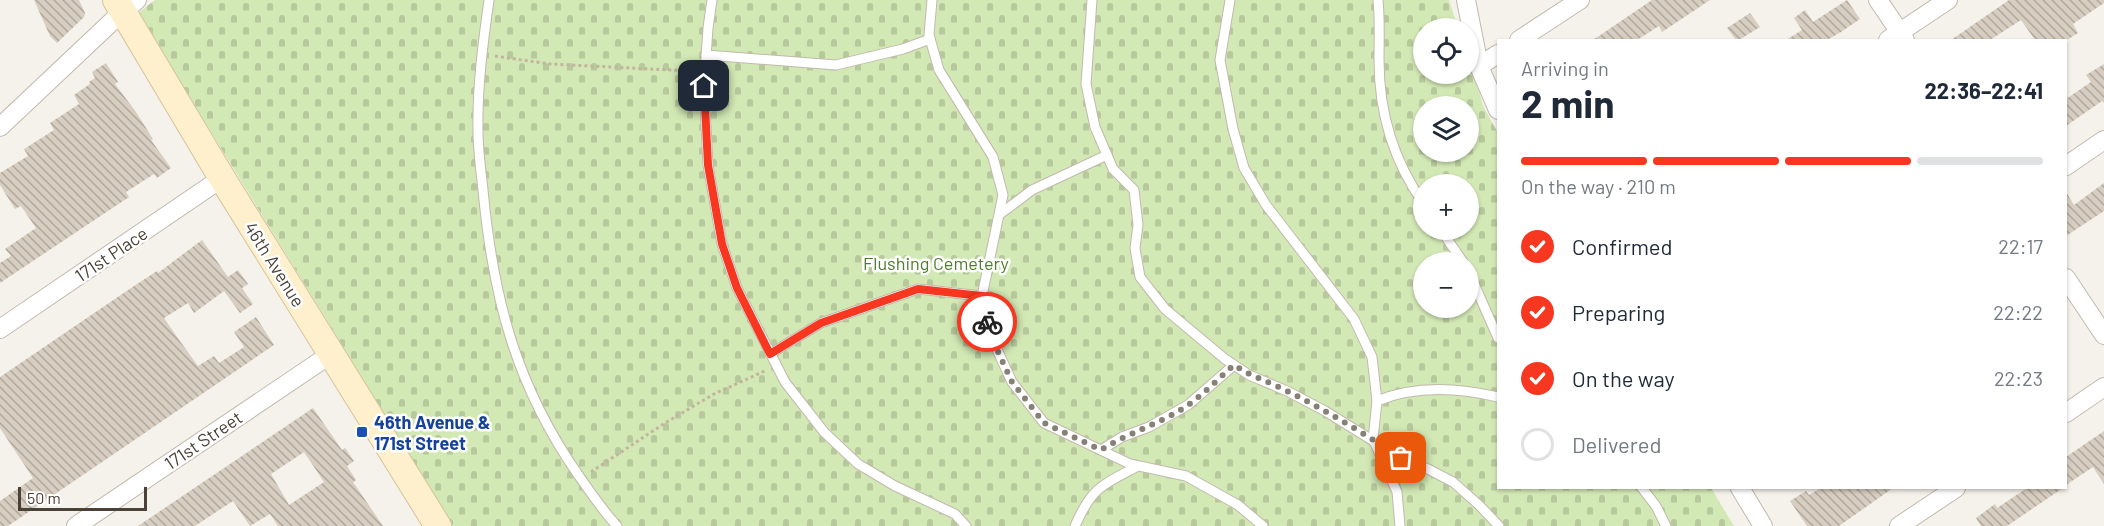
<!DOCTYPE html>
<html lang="en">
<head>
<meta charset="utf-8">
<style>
	body { margin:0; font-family:Barlow,sans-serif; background:#f2f2f3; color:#1f2937; height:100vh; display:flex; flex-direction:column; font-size:22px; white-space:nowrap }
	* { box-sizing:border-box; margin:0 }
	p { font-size:20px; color:#747a83 }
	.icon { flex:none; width:33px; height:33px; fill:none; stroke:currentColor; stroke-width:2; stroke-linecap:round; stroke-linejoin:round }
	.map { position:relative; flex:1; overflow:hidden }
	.side { position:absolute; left:1497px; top:39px; width:570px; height:450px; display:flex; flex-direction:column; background:#fff; border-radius:0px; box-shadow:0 2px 4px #0004 }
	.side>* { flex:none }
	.controls { position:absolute; left:1413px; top:18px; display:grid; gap:12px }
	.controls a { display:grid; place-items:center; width:66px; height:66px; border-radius:50%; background:#fff; box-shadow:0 2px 4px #0004; font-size:30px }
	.scale { position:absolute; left:18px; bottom:15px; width:129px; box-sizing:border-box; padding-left:6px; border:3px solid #4a4239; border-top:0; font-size:16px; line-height:21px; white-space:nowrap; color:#4a4239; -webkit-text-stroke:4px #fff; paint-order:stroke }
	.pin { position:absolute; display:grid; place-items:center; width:51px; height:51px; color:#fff; margin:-26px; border-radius:12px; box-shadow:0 3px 9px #0006 }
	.courier { position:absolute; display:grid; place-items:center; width:60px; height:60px; margin:-30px; border:4px solid #f73720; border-radius:50%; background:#fff; color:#222; box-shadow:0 2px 8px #0007 }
	.head em { font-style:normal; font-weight:700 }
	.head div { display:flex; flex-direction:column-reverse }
	.head { display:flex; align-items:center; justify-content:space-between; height:102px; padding:0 24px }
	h1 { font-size:39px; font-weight:700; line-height:45px }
	.bar { display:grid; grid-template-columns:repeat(4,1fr); gap:9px 6px; align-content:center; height:72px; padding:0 24px }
	.bar i { height:8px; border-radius:4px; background:#e0e1e3 }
	.bar .current { background:#f73720 }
	.bar p { grid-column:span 4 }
	ol { padding:0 24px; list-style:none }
	li { display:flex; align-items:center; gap:18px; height:66px }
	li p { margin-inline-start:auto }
	li .icon { padding:6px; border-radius:50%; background:#f73720; color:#fff; stroke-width:4 }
	li:last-child { color:#747a83 }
	li i { width:33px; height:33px; border:3px solid #e0e1e3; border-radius:50% }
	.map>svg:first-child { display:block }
	.cemetery { fill:url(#cemetery-stones); fill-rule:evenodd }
	.building { fill:url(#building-back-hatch); fill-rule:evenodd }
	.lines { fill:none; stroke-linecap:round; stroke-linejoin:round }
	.lane-casing { stroke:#c1b9ad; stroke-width:11 }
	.street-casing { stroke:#c1b9ad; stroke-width:20 }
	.secondary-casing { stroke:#d4c39b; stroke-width:28 }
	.path { stroke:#c3b49f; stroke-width:3; stroke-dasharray:3 3; stroke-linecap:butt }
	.lane { stroke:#fff; stroke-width:9 }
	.street { stroke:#fff; stroke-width:18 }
	.secondary { stroke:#fef0cc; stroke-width:26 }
	.done { stroke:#868077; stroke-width:6; stroke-dasharray:0 10.8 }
	.route { stroke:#f73720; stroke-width:8 }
	.transit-dot { fill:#1a4fb4; stroke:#fff; stroke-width:2 }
	.labels { text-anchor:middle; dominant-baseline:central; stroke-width:5; stroke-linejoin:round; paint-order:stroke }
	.street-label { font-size:18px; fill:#4a4239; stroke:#fff }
	.park-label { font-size:18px; fill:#4d7c2b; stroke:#fff }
	.transit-label { font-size:18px; font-weight:bold; fill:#164399; stroke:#fff; text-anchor:start }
</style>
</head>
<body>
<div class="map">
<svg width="2104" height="526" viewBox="0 0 2104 526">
	<defs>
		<pattern id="cemetery-stones" width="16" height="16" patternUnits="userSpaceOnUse" patternTransform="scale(1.5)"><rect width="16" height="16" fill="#d3e9b5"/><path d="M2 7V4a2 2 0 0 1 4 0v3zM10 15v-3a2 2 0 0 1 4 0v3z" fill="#b7c99c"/></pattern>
		<pattern id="building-back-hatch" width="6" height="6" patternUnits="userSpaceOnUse" patternTransform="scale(1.5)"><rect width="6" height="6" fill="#d7cdc0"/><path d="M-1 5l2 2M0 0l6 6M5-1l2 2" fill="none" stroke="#b0a89d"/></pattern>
	</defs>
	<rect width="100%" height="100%" fill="#f5f2eb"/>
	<!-- cemetery -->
	<path class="cemetery" d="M155,0H1449L1458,28H1424V74H1468L1469,61L1484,108L1498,133V488H1711L1734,526H453L138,13ZM1424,106H1468V152H1424ZM1424,184H1468V230H1424ZM1424,262H1468V308H1424Z"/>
	<!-- building -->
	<g class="building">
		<polygon points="34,0 79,0 85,13 84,17 57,43 50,36"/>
		<polygon points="1652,0 1710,0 1662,32 1659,26 1637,40 1593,40"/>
		<polygon points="1847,0 1860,19 1841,32 1827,40 1786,40 1802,30 1794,18 1805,10 1813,22"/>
		<polygon points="2009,0 2104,0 2104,3 2073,24 2078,33 2067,40 2035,40 2021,20 1990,40 1951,40"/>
		<polygon points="1750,13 1760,27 1739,40 1736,40 1727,28"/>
		<polygon points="106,63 118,82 115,84 136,112 153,139 151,140 171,168 157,178 154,174 126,192 129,197 0,283 0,263 11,256 5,249 36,228 21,206 15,209 0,185 0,173 28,156 24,149 54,130 50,123 79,104 74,95 90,84 89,82 95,78 92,72"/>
		<polygon points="2104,64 2104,103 2102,101 2066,126 2066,99 2091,82 2086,75"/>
		<polygon points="2104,183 2104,211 2066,236 2066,192 2074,205"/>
		<polygon points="202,240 228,277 238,270 248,284 242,288 253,304 240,313 224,291 194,313 188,303 164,318 177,337 198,366 214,356 219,363 244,347 234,332 256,317 274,345 8,526 0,526 0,501 33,478 0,428 0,377 131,288 157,271 158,273"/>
		<path d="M313,408L342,450L345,448L354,461L347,466L356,480L353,482L383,526H278L270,514L250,526L233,501L195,526H138ZM304,452L324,482L289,505L271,474Z"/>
		<polygon points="2104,431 2104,484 2093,467 2066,485 2066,457"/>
		<polygon points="1821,488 1893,488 1839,526 1807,526 1790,501 1806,491 1809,495"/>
		<polygon points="2027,488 2063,488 2007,526 1981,526 1976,518 1995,504 1997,508"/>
	</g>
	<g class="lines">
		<defs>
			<g id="lane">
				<path d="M489,0C483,43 477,88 478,131C478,151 481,171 483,190C493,298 516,386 579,476C591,493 603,511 617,526"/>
				<polyline points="712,0 708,28 704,86 708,165 722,244 737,288 785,382 824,432 858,464 895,486 955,514 966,526"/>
				<polyline points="1092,0 1086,84 1095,127 1113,169 1134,190 1138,225 1135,248 1140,277 1165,309 1225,359 1249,375 1287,391 1325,411 1401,458 1428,469 1453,482 1479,505 1499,526"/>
				<polyline points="1230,0 1220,60 1233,129 1244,168 1266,205 1354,319 1372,357 1377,401 1373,439 1397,492 1400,526"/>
				<path d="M1378,0C1380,20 1379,40 1379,60C1379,112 1394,162 1424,204"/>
				<polyline points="706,55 836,65 903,49 930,39"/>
				<polyline points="1000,214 1032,190 1107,155"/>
				<polyline points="1441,230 1463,262"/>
				<polyline points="1468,270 1498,338"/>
				<polyline points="982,296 988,330 1012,382 1044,423 1130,464 1186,476 1238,505 1263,526"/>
				<polyline points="770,354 821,323 918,289 982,296 1003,195 993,157 939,70 929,35 932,0"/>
				<path d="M1377,401C1415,385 1460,388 1498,397"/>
				<polyline points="1101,450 1122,437 1149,427 1188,405 1234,365"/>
				<polyline points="1642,488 1656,506 1666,526"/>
				<path d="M1075,526C1092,487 1102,485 1138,466"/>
			</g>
			<g id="street">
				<polyline points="1466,0 1479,66 1498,110"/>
				<polyline points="1878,0 1905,40"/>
				<polyline points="1519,40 1580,0"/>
				<polyline points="1888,40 1948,0"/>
				<polyline points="1479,66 1498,54"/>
				<polyline points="0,127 122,12 137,0"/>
				<polyline points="2066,166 2104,140"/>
				<polyline points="2066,278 2104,335"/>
				<polyline points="0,329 222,178"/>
				<polyline points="2066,413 2104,387"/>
				<polyline points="1740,488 1763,526"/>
				<polyline points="76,526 331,354"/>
				<polyline points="1899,526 1956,488"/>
			</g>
			<polyline id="secondary" points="116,0 222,178 438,526"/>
		</defs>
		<!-- lane casing -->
		<use href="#lane" class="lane-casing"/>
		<!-- street casing -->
		<use href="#street" class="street-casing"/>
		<!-- secondary casing -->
		<use href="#secondary" class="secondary-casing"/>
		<!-- path -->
		<g class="path">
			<polyline points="495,56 550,64 691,71"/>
			<polyline points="591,472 665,423 714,394 767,370"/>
		</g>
		<!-- lane -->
		<use href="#lane" class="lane"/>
		<!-- street -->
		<use href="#street" class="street"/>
		<!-- secondary -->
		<use href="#secondary" class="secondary"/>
	</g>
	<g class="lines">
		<!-- done -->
		<path class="done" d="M987,322L988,330L1012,382L1044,423L1101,450C1129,432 1161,424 1188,405C1205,393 1219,378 1234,365C1252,377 1270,382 1289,392C1327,411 1365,434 1401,458"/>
		<!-- route -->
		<polyline class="route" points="704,86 708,165 722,244 737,288 770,354 821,323 918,289 982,296 987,322"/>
	</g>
	<!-- markers -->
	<rect class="transit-dot" x="356" y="426" width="12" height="12" rx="3"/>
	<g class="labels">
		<!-- street labels -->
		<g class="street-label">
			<text transform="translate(111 254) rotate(-34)">171st Place</text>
			<text transform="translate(275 264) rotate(58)">46th Avenue</text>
			<text transform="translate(203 440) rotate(-34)">171st Street</text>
		</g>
		<!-- park labels -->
		<g class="park-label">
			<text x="936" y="263">Flushing Cemetery</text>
		</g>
		<!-- transit labels -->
		<g class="transit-label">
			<text x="374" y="422">46th Avenue &amp;<tspan x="374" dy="21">171st Street</tspan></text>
		</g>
	</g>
</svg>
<div class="controls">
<a><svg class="icon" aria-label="locate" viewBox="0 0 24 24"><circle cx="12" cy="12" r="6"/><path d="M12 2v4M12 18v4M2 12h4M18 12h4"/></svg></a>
<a><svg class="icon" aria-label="layers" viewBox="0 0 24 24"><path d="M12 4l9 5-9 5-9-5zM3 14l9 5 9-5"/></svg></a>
<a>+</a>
<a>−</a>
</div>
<div class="scale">50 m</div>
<div class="pin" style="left:1401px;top:458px;background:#ea580c"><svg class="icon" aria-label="bag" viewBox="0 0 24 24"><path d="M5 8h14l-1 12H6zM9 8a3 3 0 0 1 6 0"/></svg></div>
<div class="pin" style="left:704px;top:86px;background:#1f2937"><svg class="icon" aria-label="home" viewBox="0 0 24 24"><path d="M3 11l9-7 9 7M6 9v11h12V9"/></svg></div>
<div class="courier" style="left:987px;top:322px"><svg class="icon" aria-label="bike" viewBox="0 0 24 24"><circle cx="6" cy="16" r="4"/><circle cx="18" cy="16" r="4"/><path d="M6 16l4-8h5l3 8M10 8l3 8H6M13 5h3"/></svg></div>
<section class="side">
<div class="head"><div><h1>2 min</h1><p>Arriving in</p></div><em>22:36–22:41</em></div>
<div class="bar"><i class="current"></i><i class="current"></i><i class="current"></i><i></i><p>On the way · 210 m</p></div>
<ol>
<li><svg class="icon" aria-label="check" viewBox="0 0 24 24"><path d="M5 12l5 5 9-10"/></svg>Confirmed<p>22:17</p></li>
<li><svg class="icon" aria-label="check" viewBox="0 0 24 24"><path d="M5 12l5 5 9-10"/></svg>Preparing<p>22:22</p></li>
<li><svg class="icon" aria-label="check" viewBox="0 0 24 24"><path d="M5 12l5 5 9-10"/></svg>On the way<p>22:23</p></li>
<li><i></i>Delivered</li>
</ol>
</section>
</div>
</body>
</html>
